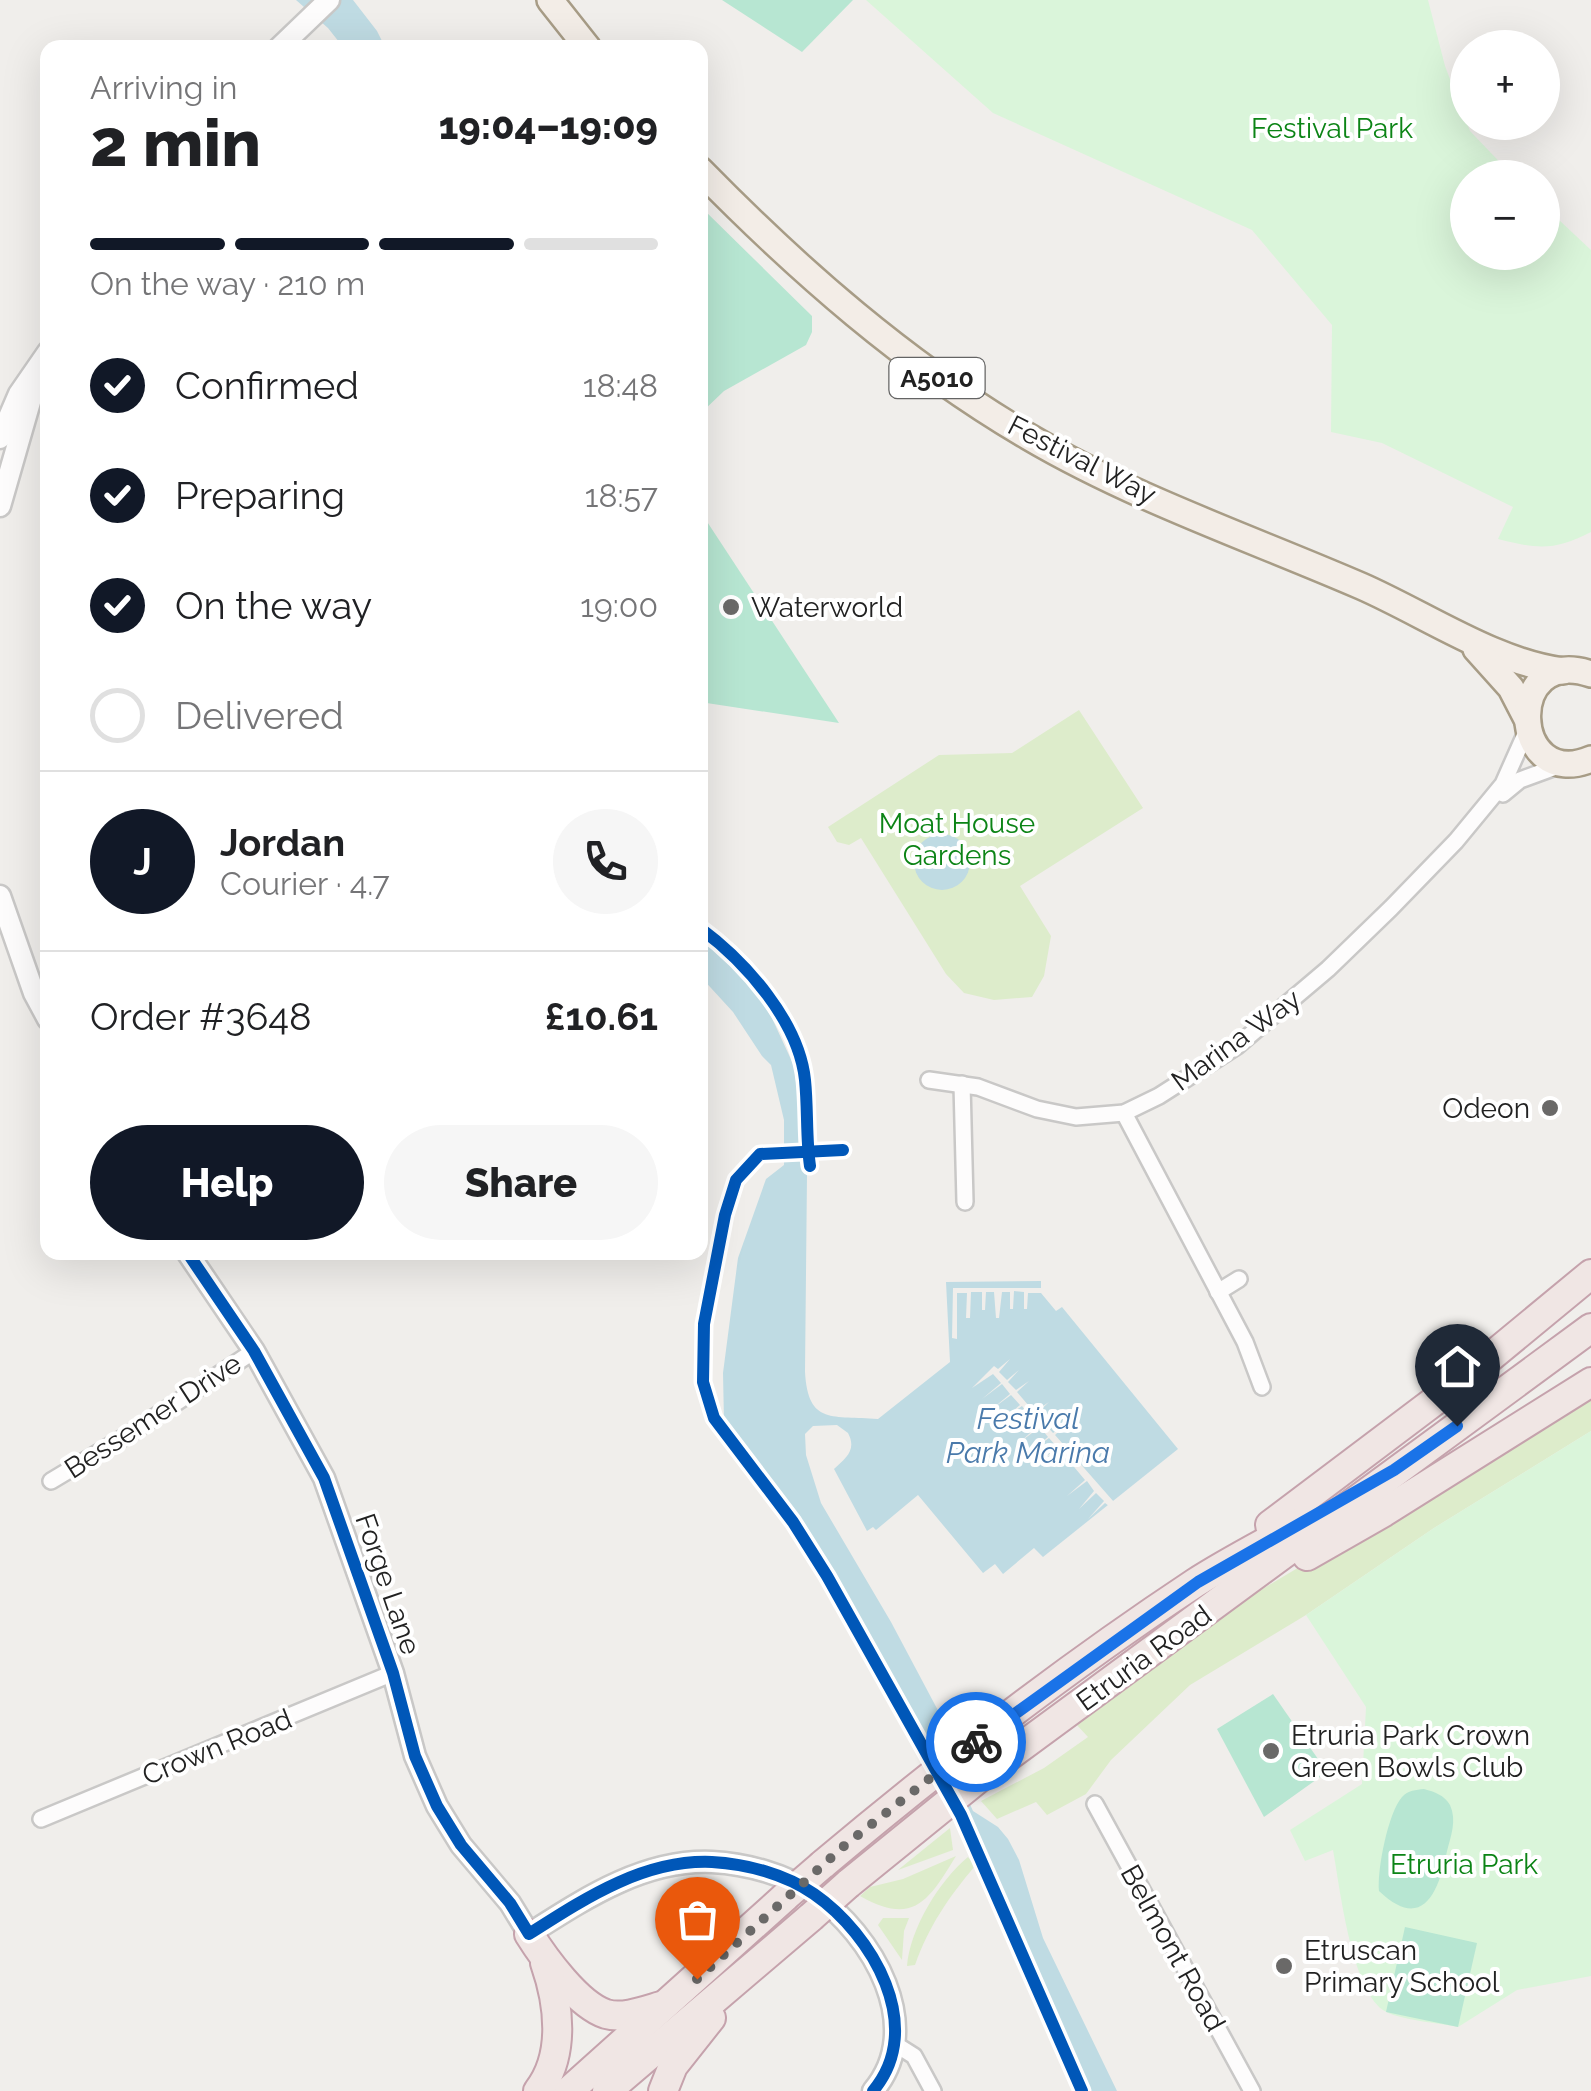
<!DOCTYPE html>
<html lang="en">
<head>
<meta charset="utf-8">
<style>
	body { margin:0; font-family:Raleway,sans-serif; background:#f6f6f6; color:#202124; height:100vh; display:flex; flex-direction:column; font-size:38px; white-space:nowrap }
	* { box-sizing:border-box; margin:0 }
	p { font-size:32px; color:#757577 }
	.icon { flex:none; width:55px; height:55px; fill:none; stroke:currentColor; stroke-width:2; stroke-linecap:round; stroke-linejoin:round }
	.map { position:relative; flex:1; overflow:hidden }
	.side { position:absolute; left:40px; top:40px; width:668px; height:1220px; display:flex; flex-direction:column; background:#fff; border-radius:20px; box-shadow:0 10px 40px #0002 }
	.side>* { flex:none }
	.fabs { position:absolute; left:1450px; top:30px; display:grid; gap:20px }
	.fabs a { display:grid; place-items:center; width:110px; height:110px; border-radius:50%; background:#fff; box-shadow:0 10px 40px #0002; font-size:50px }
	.pin { position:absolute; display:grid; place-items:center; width:85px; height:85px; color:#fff; margin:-102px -42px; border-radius:50% 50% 50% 0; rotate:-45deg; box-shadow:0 0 10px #0007 }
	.pin .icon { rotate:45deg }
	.courier { position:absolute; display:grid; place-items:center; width:100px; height:100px; margin:-50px; border:8px solid #1a73e8; border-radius:50%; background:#fff; color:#222; box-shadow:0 2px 12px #0007 }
	.head em { font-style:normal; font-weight:800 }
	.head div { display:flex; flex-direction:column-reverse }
	.head { display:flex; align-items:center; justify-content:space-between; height:170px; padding:0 50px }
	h1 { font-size:65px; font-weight:800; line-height:75px }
	.bar { display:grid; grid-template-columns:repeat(4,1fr); gap:15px 10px; align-content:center; height:120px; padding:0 50px }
	.bar i { height:12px; border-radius:8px; background:#e0e0e0 }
	.bar .active { background:#111827 }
	.bar p { grid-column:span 4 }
	.line { display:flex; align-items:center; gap:25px; padding:0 50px; border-top:2px solid #e0e0e0 }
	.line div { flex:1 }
	.round { display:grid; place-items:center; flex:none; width:105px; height:105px; border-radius:52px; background:#f6f6f6 }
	ol { padding:0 50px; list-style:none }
	li { display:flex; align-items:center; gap:30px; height:110px }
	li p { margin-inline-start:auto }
	li .icon { padding:10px; border-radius:50%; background:#111827; color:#fff; stroke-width:4 }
	li:last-child { color:#757577 }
	li i { width:55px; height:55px; border:5px solid #e0e0e0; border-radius:50% }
	.cta { display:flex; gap:20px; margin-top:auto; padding:20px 50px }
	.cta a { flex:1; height:115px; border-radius:60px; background:#111827; color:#fff; font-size:40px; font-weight:800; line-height:115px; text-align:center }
	.cta a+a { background:#f6f6f6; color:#202124 }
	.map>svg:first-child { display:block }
	.grass { fill:#ddeccb }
	.park { fill:#daf5da }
	.pitch { fill:#b7e6d2 }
	.water { fill:#bfdbe3 }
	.pier { fill:#f0eeeb }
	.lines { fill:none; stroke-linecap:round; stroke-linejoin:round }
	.minor-casing { stroke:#c9c8c7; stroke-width:20 }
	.tertiary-casing { stroke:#c9c8c7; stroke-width:25 }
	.primary-casing { stroke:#a79c86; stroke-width:30 }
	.trunk-casing { stroke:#c5a2ac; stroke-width:32 }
	.minor { stroke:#fdfcfc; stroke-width:15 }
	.tertiary { stroke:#fdfcfc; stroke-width:20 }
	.primary { stroke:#f3ede7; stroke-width:25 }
	.trunk { stroke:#f0e6e4; stroke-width:28 }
	.trunk-bridge-casing { stroke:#c5a2ac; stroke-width:32; stroke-linecap:butt }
	.trunk-bridge { stroke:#f0e6e4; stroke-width:28 }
	.cycleway-casing { stroke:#fff; stroke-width:19 }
	.cycleway { stroke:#0057b8; stroke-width:12 }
	.done { stroke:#6a6968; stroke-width:10; stroke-dasharray:0 18 }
	.route { stroke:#1a73e8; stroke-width:12 }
	.poi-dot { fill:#6a6968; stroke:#fff; stroke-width:4 }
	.labels { text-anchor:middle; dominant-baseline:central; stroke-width:8; stroke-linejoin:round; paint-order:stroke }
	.shield { fill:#fff; stroke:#646464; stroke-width:2.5 }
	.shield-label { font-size:25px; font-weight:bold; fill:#222 }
	.park-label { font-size:28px; fill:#0c8416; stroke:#fff }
	.street-label { font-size:28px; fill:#222; stroke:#fff }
	.poi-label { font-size:28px; fill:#222; stroke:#fff; text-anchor:start }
	.water-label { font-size:30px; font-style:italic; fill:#4a7aab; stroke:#fff }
</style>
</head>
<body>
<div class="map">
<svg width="1591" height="2091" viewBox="0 0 1591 2091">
	<rect width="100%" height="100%" fill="#f0eeeb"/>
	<!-- grass -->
	<g class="grass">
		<polygon points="1079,710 1143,808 1020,886 1051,936 1044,976 1032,997 994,1000 964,993 946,974 861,838 849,845 837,842 828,827 939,755 1012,753"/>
		<polygon points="1591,1393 1591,1431 1434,1528 1306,1615 1190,1685 1111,1760 1086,1794 1047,1815 1036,1802 997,1819 981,1801 1044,1768 1088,1737 1075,1723 1109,1693 1254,1594"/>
		<polygon points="950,1828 953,1850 898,1870"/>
		<path d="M956,1856C928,1902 913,1926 860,1896L870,1887L903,1879Z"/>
		<path d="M968,1857L975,1866C948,1898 929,1926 915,1965L907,1966C910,1929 939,1881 968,1857Z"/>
		<polygon points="883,1918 909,1918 904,1931 902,1960 878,1925"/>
	</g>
	<!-- park -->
	<g class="park">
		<path d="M866,0H1428L1445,66L1470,131L1514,177L1468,178V252H1542L1543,205L1591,250V532C1555,551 1537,549 1498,539L1513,507L1382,443L1331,432L1332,325L1252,230L993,113Z"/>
		<path d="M1591,1431V1976L1517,1990L1458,2027C1440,2023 1397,2020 1383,2010C1351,1987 1340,1888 1333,1850L1305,1861L1290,1830L1362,1784L1366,1707L1306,1615L1434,1528Z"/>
	</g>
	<!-- pitch -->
	<g class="pitch">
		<polygon points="722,0 853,0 802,52"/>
		<polygon points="700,206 812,316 812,332 806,345 724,391 700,414"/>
		<polygon points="700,511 839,723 700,702"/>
		<polygon points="1273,1694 1327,1772 1264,1817 1217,1729"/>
		<path d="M1424,1789C1435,1792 1444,1795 1450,1805C1457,1820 1451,1836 1447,1851C1439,1891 1423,1933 1379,1891C1377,1870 1388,1813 1402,1797C1408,1790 1416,1790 1424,1789Z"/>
		<polygon points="1405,1927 1477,1943 1458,2027 1386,2012"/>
	</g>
	<!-- water -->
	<g class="water">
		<polygon points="296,0 353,0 377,31 385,47 343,47 328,28"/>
		<circle cx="942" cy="862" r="28"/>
		<path d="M700,935L737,965L771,1016L794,1066L807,1175L805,1372C808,1426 833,1415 878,1419L950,1362L946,1282L1041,1281V1293L1056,1311L1062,1307L1178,1449L1043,1557L1034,1548L1003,1574L995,1564L983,1573L918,1495L876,1530L873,1527L867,1531L834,1469C846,1458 857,1450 848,1433L837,1425L813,1426L805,1434L806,1455L821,1503L891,1622L942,1718V1743L973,1811L998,1827L1008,1839L1019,1860L1043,1938L1117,2091H1088L976,1841L926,1743L810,1537L724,1422L723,1373L738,1258L766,1179L784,1165V1120L771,1065L762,1056L733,1012L700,976Z"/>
	</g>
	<!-- pier -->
	<g class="pier">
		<polygon points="953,1288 1041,1288 1041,1293 1028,1293 1027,1309 1024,1309 1024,1292 1014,1291 1013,1309 1010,1309 1010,1292 1002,1292 999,1318 996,1318 994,1292 986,1292 985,1310 982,1310 982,1292 971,1292 970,1318 966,1318 967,1293 957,1293 957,1339 952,1338"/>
		<polygon points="1010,1359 999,1372 1007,1380 1019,1370 1008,1382 1016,1390 1029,1381 1017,1392 1034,1412 1049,1402 1036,1414 1044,1422 1056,1411 1045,1424 1053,1433 1066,1424 1055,1435 1114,1502 1109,1506 1105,1503 1088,1519 1104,1501 1096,1493 1079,1509 1094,1491 1087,1481 1067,1496 1085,1480 1059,1449 1039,1463 1057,1447 1049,1438 1030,1452 1048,1437 1040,1427 1020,1442 1038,1426 1031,1417 1011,1432 1029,1416 1022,1406 1001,1421 1020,1405 1011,1395 992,1409 1010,1394 1002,1384 982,1399 1001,1383 993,1374 972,1388 994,1366 998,1369"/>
	</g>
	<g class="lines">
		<defs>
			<g id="minor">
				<polyline points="1503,794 1520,780 1561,765"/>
				<polyline points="929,1080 978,1087 1037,1109 1076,1117 1124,1113 1159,1096 1237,1046 1328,969 1391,908 1456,841 1503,784 1527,730"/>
				<polyline points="962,1084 965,1202"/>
				<polyline points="1124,1113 1245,1342 1262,1387"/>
				<polyline points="1218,1292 1239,1279"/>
				<polyline points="51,1481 126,1436 254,1351"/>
				<polyline points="1095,1804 1252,2091"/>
				<polyline points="41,1819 393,1673"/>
				<polyline points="895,2044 914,2056 933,2091"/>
			</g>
			<g id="tertiary">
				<polyline points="279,48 329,0"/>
				<polyline points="0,438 19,394 48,352"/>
				<polyline points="0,506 40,367"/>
				<polyline points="0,896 34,993 48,1019"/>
				<path d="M187,1252L254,1351L324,1478L393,1673L415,1756L437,1806L461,1845L510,1903L529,1934C584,1899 644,1859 712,1862C747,1864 785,1874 814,1894C872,1934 927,2027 873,2091"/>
			</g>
			<g id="primary">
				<polyline points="550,0 588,48"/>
				<path d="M700,170C799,271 906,365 1029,437C1133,498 1250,538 1361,586C1425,614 1494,662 1563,671"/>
				<polyline points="1476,649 1511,688 1526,717"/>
				<path d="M1591,674C1503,644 1510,793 1591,759"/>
			</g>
			<g id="trunk">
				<polyline points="1270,1525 1465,1378 1591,1274"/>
				<polyline points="1307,1556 1384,1512 1591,1382"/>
				<path d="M822,1865C941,1765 1065,1669 1195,1583C1229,1561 1267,1542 1302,1522"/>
				<polyline points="848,1884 980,1777 1591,1328"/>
				<path d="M529,1934C544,1958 578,2005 606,2014C623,2019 644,2011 661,2006"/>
				<path d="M538,2091C566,2055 559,2003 545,1963"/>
				<polyline points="569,2091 786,1896"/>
				<polyline points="607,2091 811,1917"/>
				<polyline points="663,2091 673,2066 711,2018"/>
			</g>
		</defs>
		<!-- minor casing -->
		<use href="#minor" class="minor-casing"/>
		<!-- tertiary casing -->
		<use href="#tertiary" class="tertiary-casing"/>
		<!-- primary casing -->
		<use href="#primary" class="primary-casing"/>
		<!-- trunk casing -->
		<use href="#trunk" class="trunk-casing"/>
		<!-- minor -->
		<use href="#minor" class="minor"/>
		<!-- tertiary -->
		<use href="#tertiary" class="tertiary"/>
		<!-- primary -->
		<use href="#primary" class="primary"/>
		<!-- trunk -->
		<use href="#trunk" class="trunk"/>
		<defs>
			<g id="trunk-bridge">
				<polyline points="786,1896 822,1865"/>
				<polyline points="811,1917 848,1884"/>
			</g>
		</defs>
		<!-- trunk-bridge casing -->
		<use href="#trunk-bridge" class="trunk-bridge-casing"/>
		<!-- trunk-bridge -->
		<use href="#trunk-bridge" class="trunk-bridge"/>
		<defs>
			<g id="cycleway">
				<path d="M700,928C746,962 799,1022 805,1080C808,1109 806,1139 810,1166"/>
				<polyline points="843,1150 760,1154 736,1180 725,1215 704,1324 703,1382 714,1418 793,1522 827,1576 961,1815 1082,2091"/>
				<path d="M187,1252L254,1351L324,1478L393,1673L415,1756L437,1806L461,1845L510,1903L529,1934C584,1899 644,1859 712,1862C747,1864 785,1874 814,1894C872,1934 927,2027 873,2091"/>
			</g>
		</defs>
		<!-- cycleway casing -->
		<use href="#cycleway" class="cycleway-casing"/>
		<!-- cycleway -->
		<use href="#cycleway" class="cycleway"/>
	</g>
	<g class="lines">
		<!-- done -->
		<polyline class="done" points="697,1979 844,1846 976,1742"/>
		<!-- route -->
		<polyline class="route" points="976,1742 1198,1582 1394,1470 1457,1426"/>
	</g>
	<!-- markers -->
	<g class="poi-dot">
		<circle cx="731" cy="607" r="10"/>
		<circle cx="1550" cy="1108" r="10"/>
		<circle cx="1271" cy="1751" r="10"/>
		<circle cx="1284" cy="1966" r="10"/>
	</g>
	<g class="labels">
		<!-- shield labels -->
		<rect class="shield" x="889.5" y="358" width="95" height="40" rx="8"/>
		<g class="shield-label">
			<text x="937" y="378">A5010</text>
		</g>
		<!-- park labels -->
		<g class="park-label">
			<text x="1332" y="128">Festival Park</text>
			<text x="957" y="823">Moat House<tspan x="957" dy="32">Gardens</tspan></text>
			<text x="1464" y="1864">Etruria Park</text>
		</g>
		<!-- street labels -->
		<g class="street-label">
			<text transform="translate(1082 460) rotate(27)">Festival Way</text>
			<text transform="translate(1236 1040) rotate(-36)">Marina Way</text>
			<text transform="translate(153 1416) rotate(-33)">Bessemer Drive</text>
			<text transform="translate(388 1584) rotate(71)">Forge Lane</text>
			<text transform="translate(1144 1658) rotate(-36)">Etruria Road</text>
			<text transform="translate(217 1747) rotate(-22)">Crown Road</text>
			<text transform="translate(1173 1948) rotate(61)">Belmont Road</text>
		</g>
		<!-- poi labels -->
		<g class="poi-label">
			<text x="751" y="607">Waterworld</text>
			<text x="1530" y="1108" text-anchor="end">Odeon</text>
			<text x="1291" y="1735">Etruria Park Crown<tspan x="1291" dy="32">Green Bowls Club</tspan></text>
			<text x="1304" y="1950">Etruscan<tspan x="1304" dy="32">Primary School</tspan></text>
		</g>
		<!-- water labels -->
		<g class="water-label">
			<text x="1028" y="1418">Festival<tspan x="1028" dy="34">Park Marina</tspan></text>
		</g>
	</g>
</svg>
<div class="fabs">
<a>+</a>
<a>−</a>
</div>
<div class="pin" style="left:697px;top:1979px;background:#ea580c"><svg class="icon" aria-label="bag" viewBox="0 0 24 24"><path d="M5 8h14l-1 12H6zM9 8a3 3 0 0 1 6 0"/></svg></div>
<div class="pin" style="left:1457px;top:1426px;background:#1f2937"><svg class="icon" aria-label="home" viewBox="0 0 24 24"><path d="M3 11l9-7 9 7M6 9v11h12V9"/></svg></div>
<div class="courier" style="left:976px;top:1742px"><svg class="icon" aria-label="bike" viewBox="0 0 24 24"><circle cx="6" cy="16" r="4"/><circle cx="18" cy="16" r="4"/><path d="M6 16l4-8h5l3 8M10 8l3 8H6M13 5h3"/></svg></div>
<section class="side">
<div class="head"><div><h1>2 min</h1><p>Arriving in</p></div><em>19:04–19:09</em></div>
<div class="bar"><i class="active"></i><i class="active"></i><i class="active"></i><i></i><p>On the way · 210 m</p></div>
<ol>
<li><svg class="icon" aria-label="check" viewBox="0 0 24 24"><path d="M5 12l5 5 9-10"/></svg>Confirmed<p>18:48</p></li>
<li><svg class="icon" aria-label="check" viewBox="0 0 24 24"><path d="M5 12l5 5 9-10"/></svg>Preparing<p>18:57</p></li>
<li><svg class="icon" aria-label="check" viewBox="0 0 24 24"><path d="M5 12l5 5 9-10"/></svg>On the way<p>19:00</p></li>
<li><i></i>Delivered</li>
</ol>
<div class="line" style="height:180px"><b class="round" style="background:#111827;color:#fff">J</b><div><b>Jordan</b><p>Courier · 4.7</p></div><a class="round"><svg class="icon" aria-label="phone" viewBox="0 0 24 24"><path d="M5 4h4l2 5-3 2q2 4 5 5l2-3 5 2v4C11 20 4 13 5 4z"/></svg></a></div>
<div class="line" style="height:130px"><div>Order #3648</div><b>£10.61</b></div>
<div class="cta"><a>Help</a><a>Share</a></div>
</section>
</div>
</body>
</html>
